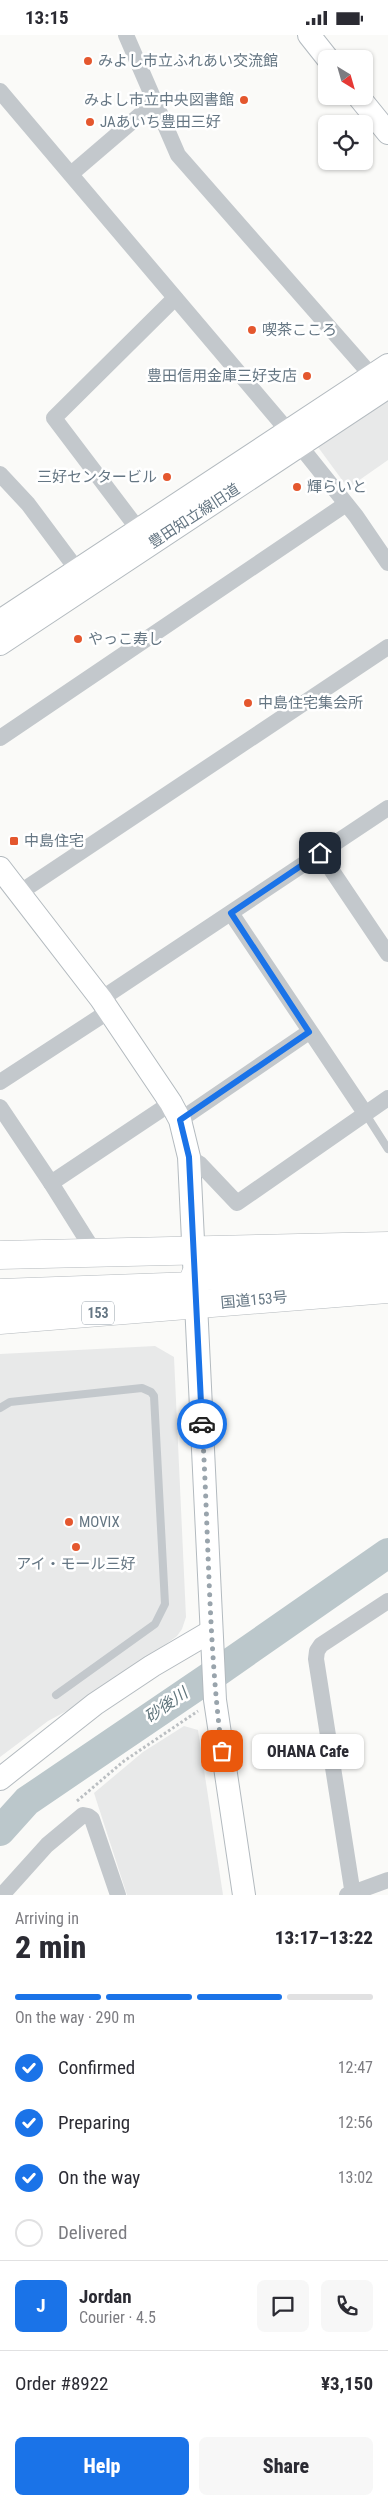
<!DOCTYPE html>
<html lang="en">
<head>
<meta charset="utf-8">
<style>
	body { margin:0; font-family:"Roboto Condensed","Noto Sans JP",sans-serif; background:#f7f7f7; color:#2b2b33; height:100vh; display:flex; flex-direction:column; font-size:19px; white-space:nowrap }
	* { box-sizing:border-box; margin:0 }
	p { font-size:16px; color:#7c7c81 }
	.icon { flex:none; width:28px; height:28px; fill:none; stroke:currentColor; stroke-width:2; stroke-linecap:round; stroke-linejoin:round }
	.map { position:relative; height:1860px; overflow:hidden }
	.details { display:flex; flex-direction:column; background:#fff; flex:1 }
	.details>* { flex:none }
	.needle { width:32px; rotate:143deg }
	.controls { position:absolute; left:318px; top:15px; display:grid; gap:10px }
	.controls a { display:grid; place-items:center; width:55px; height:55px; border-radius:8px; background:#fff; box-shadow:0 1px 4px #0004; font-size:25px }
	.pin { position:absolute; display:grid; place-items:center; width:42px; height:42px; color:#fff; margin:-21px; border-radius:10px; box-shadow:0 2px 8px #0006 }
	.courier { position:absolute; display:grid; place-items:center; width:50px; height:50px; margin:-25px; border:4px solid #1a73e8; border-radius:50%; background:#fff; color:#222; box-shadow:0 1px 6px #0007 }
	.bubble { position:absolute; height:35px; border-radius:8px; background:#fff; box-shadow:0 1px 4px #0004; font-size:16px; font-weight:800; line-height:35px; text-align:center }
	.summary em { font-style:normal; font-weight:800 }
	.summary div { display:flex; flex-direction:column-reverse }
	.summary { display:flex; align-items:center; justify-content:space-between; height:85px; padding:0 15px }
	h1 { font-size:32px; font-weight:800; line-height:38px }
	.bar { display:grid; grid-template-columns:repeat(4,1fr); gap:8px 5px; align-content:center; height:60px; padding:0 15px }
	.bar i { height:6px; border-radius:4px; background:#e1e1e2 }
	.bar .current { background:#1a73e8 }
	.bar p { grid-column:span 4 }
	.line { display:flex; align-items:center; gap:12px; padding:0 15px; border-top:1px solid #e1e1e2 }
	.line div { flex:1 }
	.round { display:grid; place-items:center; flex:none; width:52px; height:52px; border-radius:8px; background:#f7f7f7 }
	ol { padding:0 15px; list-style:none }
	li { display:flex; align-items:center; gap:15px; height:55px }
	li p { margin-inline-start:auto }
	li .icon { padding:5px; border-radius:50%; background:#1a73e8; color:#fff; stroke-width:4 }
	li:last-child { color:#7c7c81 }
	li i { width:28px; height:28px; border:2px solid #e1e1e2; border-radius:50% }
	.cta { display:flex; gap:10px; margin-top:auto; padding:10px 15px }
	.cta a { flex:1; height:58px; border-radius:8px; background:#1a73e8; color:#fff; font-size:20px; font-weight:800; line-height:58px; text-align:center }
	.cta a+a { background:#f7f7f7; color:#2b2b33 }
	.status { display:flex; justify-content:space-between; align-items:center; height:35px; padding:0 25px; background:#fff; direction:ltr }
	.status svg { height:14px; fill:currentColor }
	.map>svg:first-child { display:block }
	.built { fill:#e8e9e9 }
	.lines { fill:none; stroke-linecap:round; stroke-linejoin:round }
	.river { stroke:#bbc7cb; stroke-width:30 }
	.secondary-casing { stroke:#b3babf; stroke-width:24 }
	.highway-casing { stroke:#b4b9bd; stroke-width:29 }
	.path { stroke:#bbbfc2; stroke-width:3; stroke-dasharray:2.5 2.5; stroke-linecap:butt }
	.lane { stroke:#c3c8cc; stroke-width:8 }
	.street { stroke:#c3c8cc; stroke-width:16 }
	.secondary { stroke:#fff; stroke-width:22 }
	.highway { stroke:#fff; stroke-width:28 }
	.done { stroke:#99a4ac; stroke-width:5; stroke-dasharray:0 9 }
	.route { stroke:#1a73e8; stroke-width:6 }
	.poi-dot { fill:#e4572e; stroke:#fff; stroke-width:2 }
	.labels { text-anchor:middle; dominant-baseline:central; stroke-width:5; stroke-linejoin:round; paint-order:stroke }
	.shield { fill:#fff; stroke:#939fa8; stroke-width:1 }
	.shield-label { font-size:14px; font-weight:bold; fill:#657683 }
	.poi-label { font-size:15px; fill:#657683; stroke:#fff; text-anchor:start }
	.street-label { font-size:15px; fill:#657683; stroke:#fff }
	.water-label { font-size:16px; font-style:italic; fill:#60757c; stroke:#fff }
</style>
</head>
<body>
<div class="status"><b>13:15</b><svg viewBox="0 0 49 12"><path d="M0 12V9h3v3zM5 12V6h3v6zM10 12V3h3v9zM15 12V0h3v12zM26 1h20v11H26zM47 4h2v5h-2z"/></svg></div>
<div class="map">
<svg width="388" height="1860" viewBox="0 0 388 1860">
	<rect width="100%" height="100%" fill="#fafaf8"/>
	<!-- built -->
	<g class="built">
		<polygon points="388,366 388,425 348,453 318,412"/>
		<polygon points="155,1311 174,1322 186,1582 182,1594 177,1601 98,1659 48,1686 0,1722 0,1319"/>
		<polygon points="184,1691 198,1695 223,1860 127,1860 94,1758 143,1717"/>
	</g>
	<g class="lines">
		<!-- river -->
		<polyline class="river" points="0,1796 27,1766 220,1635 388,1518"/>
		<defs>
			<g id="secondary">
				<polyline points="309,0 328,24"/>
				<polyline points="358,61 388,98"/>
				<polyline points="0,586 388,330"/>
				<polyline points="0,609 388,352"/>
				<polyline points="0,833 101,964 171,1068 180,1085 189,1122 215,1665 244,1860"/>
				<polyline points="0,1744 95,1669 152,1631 210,1597"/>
			</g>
			<g id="highway">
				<polyline points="0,1220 388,1211"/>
				<polyline points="195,1241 388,1238"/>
				<polyline points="0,1258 195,1251"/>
				<polyline points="0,1285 388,1254"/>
			</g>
		</defs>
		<!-- secondary casing -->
		<use href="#secondary" class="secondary-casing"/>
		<!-- highway casing -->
		<use href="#highway" class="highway-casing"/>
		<!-- path -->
		<polyline class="path" points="77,1766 124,1726 198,1676"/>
		<!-- lane -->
		<g class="lane">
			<polyline points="365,1078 388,1114"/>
			<polyline points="0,1373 10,1367 142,1353 151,1357 154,1361 165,1569 155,1589 56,1660"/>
		</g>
		<!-- street -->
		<g class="street">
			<polyline points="126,0 178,120 372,341"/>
			<polyline points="0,56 288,396 356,481 388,528"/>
			<polyline points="71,139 155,67"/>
			<polyline points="0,439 28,469 78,536"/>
			<polyline points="138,494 54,383 175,263"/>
			<polyline points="0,703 346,469"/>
			<polyline points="320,818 388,919"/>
			<polyline points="19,858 388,612"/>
			<polyline points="231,878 365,1078"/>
			<polyline points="101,964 388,773"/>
			<polyline points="0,1047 109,976"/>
			<polyline points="0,1072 51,1148 171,1068"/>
			<polyline points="180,1085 309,997"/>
			<polyline points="189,1122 200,1129 237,1168 388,1063"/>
			<polyline points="51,1148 95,1218"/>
			<polyline points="2,1860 47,1810 83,1780 88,1781 92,1784 118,1860"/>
			<polyline points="347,1860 388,1845"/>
			<polyline points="353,1860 316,1624 317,1616 321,1610 388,1566"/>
		</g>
		<!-- secondary -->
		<use href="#secondary" class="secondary"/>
		<!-- highway -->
		<use href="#highway" class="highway"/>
	</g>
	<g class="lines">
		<!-- done -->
		<path class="done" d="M202,1389C209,1499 208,1608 222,1716"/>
		<!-- route -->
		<polyline class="route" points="202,1389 189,1122 180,1085 309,997 231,878 320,818"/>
	</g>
	<!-- markers -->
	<g class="poi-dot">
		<circle cx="88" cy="26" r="5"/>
		<circle cx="244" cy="65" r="5"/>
		<circle cx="90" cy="87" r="5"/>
		<circle cx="252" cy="295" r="5"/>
		<circle cx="307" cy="341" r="5"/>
		<circle cx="167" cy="442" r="5"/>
		<circle cx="297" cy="452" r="5"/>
		<circle cx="78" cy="604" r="5"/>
		<circle cx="248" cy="668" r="5"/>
		<rect x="9" y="801" width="10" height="10" rx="2.5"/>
		<circle cx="69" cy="1487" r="5"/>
		<circle cx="76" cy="1512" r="5"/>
	</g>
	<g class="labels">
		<!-- shield labels -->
		<rect class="shield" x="82" y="1266.5" width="32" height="23" rx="4"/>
		<g class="shield-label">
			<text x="98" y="1278">153</text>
		</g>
		<!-- poi labels -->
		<g class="poi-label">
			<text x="98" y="26">みよし市立ふれあい交流館</text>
			<text x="234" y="65" text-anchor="end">みよし市立中央図書館</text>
			<text x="100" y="87">JAあいち豊田三好</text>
			<text x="262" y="295">喫茶こころ</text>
			<text x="297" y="341" text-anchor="end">豊田信用金庫三好支店</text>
			<text x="157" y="442" text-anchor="end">三好センタービル</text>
			<text x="307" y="452">輝らいと</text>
			<text x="88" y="604">やっこ寿し</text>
			<text x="258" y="668">中島住宅集会所</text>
			<text x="24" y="806">中島住宅</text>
			<text x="79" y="1487">MOVIX</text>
			<text x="76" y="1529" text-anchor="middle">アイ・モール三好</text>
		</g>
		<!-- street labels -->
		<g class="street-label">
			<text transform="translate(194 481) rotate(-33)">豊田知立線旧道</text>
			<text transform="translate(254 1265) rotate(-5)">国道153号</text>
		</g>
		<!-- water labels -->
		<g class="water-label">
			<text transform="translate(166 1670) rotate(-35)">砂後川</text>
		</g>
	</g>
</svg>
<div class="controls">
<a><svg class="needle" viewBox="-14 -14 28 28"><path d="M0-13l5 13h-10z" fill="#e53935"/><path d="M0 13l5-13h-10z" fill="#7c7c81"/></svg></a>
<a><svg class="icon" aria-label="locate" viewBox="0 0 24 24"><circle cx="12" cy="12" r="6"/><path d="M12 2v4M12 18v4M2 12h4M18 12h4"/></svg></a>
</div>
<div class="pin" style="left:222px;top:1716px;background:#ea580c"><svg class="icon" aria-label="bag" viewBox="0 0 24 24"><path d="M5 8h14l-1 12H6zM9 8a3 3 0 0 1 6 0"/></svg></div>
<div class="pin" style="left:320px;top:818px;background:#1f2937"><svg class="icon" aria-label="home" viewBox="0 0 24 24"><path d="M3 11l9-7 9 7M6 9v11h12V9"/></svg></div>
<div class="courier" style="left:202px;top:1389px"><svg class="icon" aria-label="car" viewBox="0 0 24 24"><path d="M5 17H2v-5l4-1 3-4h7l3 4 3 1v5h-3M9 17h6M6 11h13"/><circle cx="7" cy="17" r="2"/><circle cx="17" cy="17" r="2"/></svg></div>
<div class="bubble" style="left:252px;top:1699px;width:112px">OHANA Cafe</div>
</div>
<section class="details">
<div class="summary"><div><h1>2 min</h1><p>Arriving in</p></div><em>13:17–13:22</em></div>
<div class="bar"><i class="current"></i><i class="current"></i><i class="current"></i><i></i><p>On the way · 290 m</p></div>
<ol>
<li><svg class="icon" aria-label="check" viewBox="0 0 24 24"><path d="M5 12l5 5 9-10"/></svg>Confirmed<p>12:47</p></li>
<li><svg class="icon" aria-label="check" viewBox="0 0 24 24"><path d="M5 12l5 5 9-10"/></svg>Preparing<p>12:56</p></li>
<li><svg class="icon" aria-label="check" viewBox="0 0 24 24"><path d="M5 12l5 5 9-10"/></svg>On the way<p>13:02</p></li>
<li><i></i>Delivered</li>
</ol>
<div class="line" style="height:90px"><b class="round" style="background:#1a73e8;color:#fff">J</b><div><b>Jordan</b><p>Courier · 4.5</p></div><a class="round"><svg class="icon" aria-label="chat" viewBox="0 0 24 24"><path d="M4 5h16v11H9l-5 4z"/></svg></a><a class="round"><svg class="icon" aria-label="phone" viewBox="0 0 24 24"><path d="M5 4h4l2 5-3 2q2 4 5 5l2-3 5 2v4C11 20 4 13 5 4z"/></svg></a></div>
<div class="line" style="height:65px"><div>Order #8922</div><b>¥3,150</b></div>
<div class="cta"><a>Help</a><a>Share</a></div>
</section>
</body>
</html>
